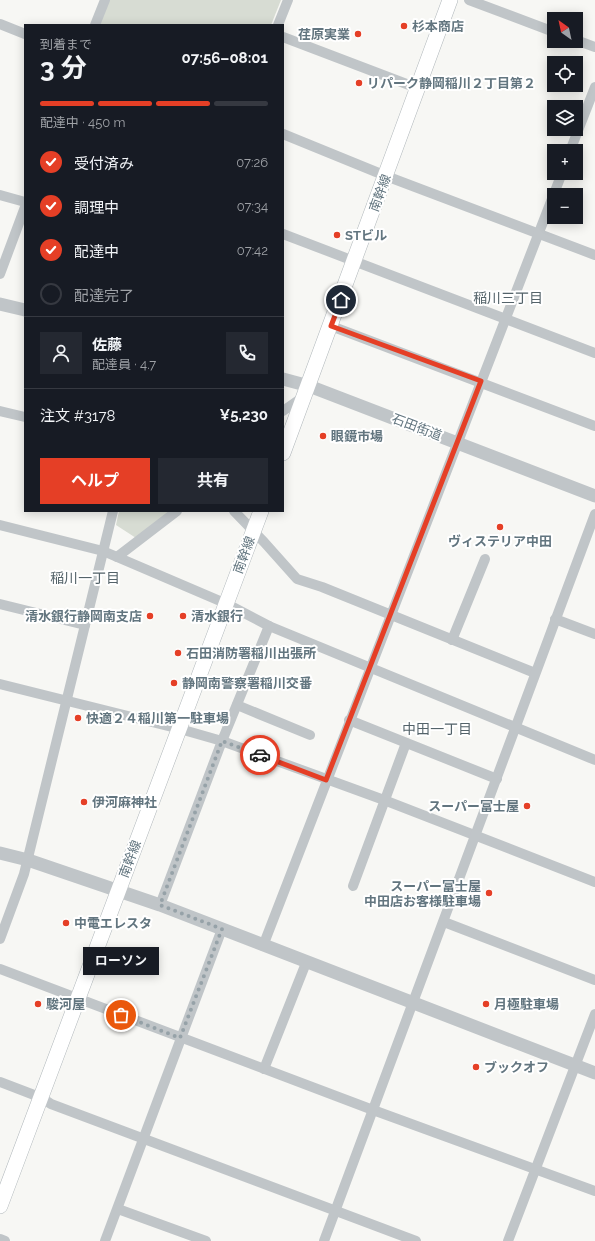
<!DOCTYPE html>
<html lang="ja">
<head>
<meta charset="utf-8">
<style>
	body { margin:0; font-family:Raleway,"Noto Sans JP",sans-serif; background:#242831; color:#f1f3f6; height:100vh; display:flex; flex-direction:column; font-size:15px; white-space:nowrap }
	* { box-sizing:border-box; margin:0 }
	p { font-size:13px; color:#9ea1a6 }
	.icon { flex:none; width:22px; height:22px; fill:none; stroke:currentColor; stroke-width:2; stroke-linecap:round; stroke-linejoin:round }
	.map { position:relative; flex:1; overflow:hidden }
	.details { position:absolute; left:24px; top:24px; width:260px; height:488px; display:flex; flex-direction:column; background:#171b24; border-radius:0px; box-shadow:0 2px 10px #0003 }
	.details>* { flex:none }
	.needle { width:26px; rotate:327deg }
	.tools { position:absolute; left:547px; top:12px; display:grid; gap:8px }
	.tools a { display:grid; place-items:center; width:36px; height:36px; border-radius:0px; background:#171b24; box-shadow:0 2px 10px #0003; font-size:20px }
	.pin { position:absolute; display:grid; place-items:center; width:34px; height:34px; color:#fff; margin:-17px; border:2px solid #fff; border-radius:50%; box-shadow:0 1px 4px #0007 }
	.courier { position:absolute; display:grid; place-items:center; width:40px; height:40px; margin:-20px; border:3px solid #e53f26; border-radius:50%; background:#fff; color:#222; box-shadow:0 1px 5px #0007 }
	.bubble { position:absolute; height:28px; border-radius:0px; background:#171b24; box-shadow:0 2px 10px #0003; font-size:13px; font-weight:700; line-height:28px; text-align:center }
	.summary em { font-style:normal; font-weight:700 }
	.summary div { display:flex; flex-direction:column-reverse }
	.summary { display:flex; align-items:center; justify-content:space-between; height:68px; padding:0 16px }
	h1 { font-size:26px; font-weight:700; line-height:30px }
	.bar { display:grid; grid-template-columns:repeat(4,1fr); gap:6px 4px; align-content:center; height:48px; padding:0 16px }
	.bar i { height:5px; border-radius:3px; background:#363941 }
	.bar .on { background:#e53f26 }
	.bar p { grid-column:span 4 }
	.line { display:flex; align-items:center; gap:10px; padding:0 16px; border-top:1px solid #363941 }
	.line div { flex:1 }
	.round { display:grid; place-items:center; flex:none; width:42px; height:42px; border-radius:0px; background:#242831 }
	ol { padding:0 16px; list-style:none }
	li { display:flex; align-items:center; gap:12px; height:44px }
	li p { margin-inline-start:auto }
	li .icon { padding:4px; border-radius:50%; background:#e53f26; color:#fff; stroke-width:4 }
	li:last-child { color:#9ea1a6 }
	li i { width:22px; height:22px; border:2px solid #363941; border-radius:50% }
	.button { display:flex; gap:8px; margin-top:auto; padding:8px 16px }
	.button a { flex:1; height:46px; border-radius:0px; background:#e53f26; color:#fff; font-size:16px; font-weight:700; line-height:46px; text-align:center }
	.button a+a { background:#242831; color:#f1f3f6 }
	.map>svg:first-child { display:block }
	.green { fill:#d7dcd3 }
	.lines { fill:none; stroke-linecap:round; stroke-linejoin:round }
	.secondary-casing { stroke:#b0b7bb; stroke-width:16 }
	.minor { stroke:#c0c5c8; stroke-width:10 }
	.tertiary { stroke:#c0c5c8; stroke-width:13 }
	.secondary { stroke:#fff; stroke-width:15 }
	.done { stroke:#96a2a8; stroke-width:4; stroke-dasharray:0 7.2 }
	.route { stroke:#e53f26; stroke-width:5 }
	.poi-dot { fill:#e53f26; stroke:#fff; stroke-width:1.5 }
	.labels { text-anchor:middle; dominant-baseline:central; stroke-width:4; stroke-linejoin:round; paint-order:stroke }
	.poi-label { font-size:13px; font-weight:bold; fill:#62757f; stroke:#fff; text-anchor:start }
	.street-label { font-size:13px; fill:#62757f; stroke:#fff }
	.neighbourhood-label { font-size:14px; fill:#54636a; stroke:#fff }
</style>
</head>
<body>
<div class="map">
<svg width="595" height="1241" viewBox="0 0 595 1241">
	<rect width="100%" height="100%" fill="#f7f7f4"/>
	<!-- green -->
	<g class="green">
		<polygon points="108,0 281,0 271,25 98,25"/>
		<polygon points="119,511 172,511 136,538 116,525"/>
	</g>
	<g class="lines">
		<defs>
			<g id="secondary">
				<polyline points="283,453 450,0"/>
				<polyline points="0,1206 261,511"/>
			</g>
		</defs>
		<!-- secondary casing -->
		<use href="#secondary" class="secondary-casing"/>
		<!-- minor -->
		<g class="minor">
			<polyline points="469,0 554,32"/>
			<polyline points="0,24 25,34"/>
			<polyline points="95,25 105,0"/>
			<polyline points="278,25 288,0"/>
			<polyline points="283,37 417,88"/>
			<polyline points="576,40 595,47"/>
			<polyline points="283,134 386,176 595,255"/>
			<polyline points="570,151 595,87"/>
			<polyline points="0,195 25,202"/>
			<polyline points="283,234 595,353"/>
			<polyline points="0,274 25,207"/>
			<polyline points="331,326 595,426"/>
			<polyline points="0,411 25,417"/>
			<polyline points="283,411 303,397"/>
			<polyline points="234,511 264,542 297,579 322,587 535,673"/>
			<polyline points="0,525 103,551 227,604 269,626 595,760"/>
			<polyline points="117,557 177,511"/>
			<polyline points="0,604 85,625"/>
			<polyline points="555,619 595,634"/>
			<polyline points="452,640 485,559"/>
			<polyline points="0,684 180,729 222,741 384,800 595,882"/>
			<polyline points="237,705 310,735"/>
			<polyline points="349,720 497,779"/>
			<polyline points="353,886 406,743"/>
			<polyline points="160,905 222,741 269,626"/>
			<polyline points="444,922 595,980"/>
			<polyline points="0,939 24,874 113,511"/>
			<polyline points="263,946 562,173"/>
			<polyline points="0,969 373,1110 595,1191"/>
			<polyline points="264,1069 306,963"/>
			<polyline points="0,1082 42,1098 51,1104 416,1241"/>
			<polyline points="118,1209 206,1241"/>
			<polyline points="0,1239 5,1241"/>
			<polyline points="105,1241 222,929"/>
			<polyline points="324,1241 595,514"/>
			<polyline points="508,1241 595,1014"/>
		</g>
		<!-- tertiary -->
		<g class="tertiary">
			<polyline points="0,304 25,310"/>
			<polyline points="283,379 309,386 595,496"/>
			<polyline points="0,853 28,860 160,905 595,1073"/>
		</g>
		<!-- secondary -->
		<use href="#secondary" class="secondary"/>
	</g>
	<g class="lines">
		<!-- done -->
		<polyline class="done" points="121,1015 180,1038 222,929 160,905 222,741 260,755"/>
		<!-- route -->
		<polyline class="route" points="260,755 326,780 481,381 331,326 341,300"/>
	</g>
	<!-- markers -->
	<g class="poi-dot">
		<circle cx="404" cy="26" r="4"/>
		<circle cx="358" cy="34" r="4"/>
		<circle cx="359" cy="83" r="4"/>
		<circle cx="337" cy="235" r="4"/>
		<circle cx="323" cy="436" r="4"/>
		<circle cx="500" cy="527" r="4"/>
		<circle cx="150" cy="616" r="4"/>
		<circle cx="183" cy="616" r="4"/>
		<circle cx="178" cy="653" r="4"/>
		<circle cx="174" cy="683" r="4"/>
		<circle cx="78" cy="718" r="4"/>
		<circle cx="84" cy="802" r="4"/>
		<circle cx="527" cy="806" r="4"/>
		<circle cx="489" cy="893" r="4"/>
		<circle cx="66" cy="923" r="4"/>
		<circle cx="38" cy="1004" r="4"/>
		<circle cx="486" cy="1004" r="4"/>
		<circle cx="476" cy="1067" r="4"/>
	</g>
	<g class="labels">
		<!-- poi labels -->
		<g class="poi-label">
			<text x="412" y="26">杉本商店</text>
			<text x="350" y="34" text-anchor="end">荏原実業</text>
			<text x="367" y="83">リパーク静岡稲川２丁目第２</text>
			<text x="345" y="235">STビル</text>
			<text x="331" y="436">眼鏡市場</text>
			<text x="500" y="541" text-anchor="middle">ヴィステリア中田</text>
			<text x="142" y="616" text-anchor="end">清水銀行静岡南支店</text>
			<text x="191" y="616">清水銀行</text>
			<text x="186" y="653">石田消防署稲川出張所</text>
			<text x="182" y="683">静岡南警察署稲川交番</text>
			<text x="86" y="718">快適２４稲川第一駐車場</text>
			<text x="92" y="802">伊河麻神社</text>
			<text x="519" y="806" text-anchor="end">スーパー富士屋</text>
			<text x="481" y="886" text-anchor="end">スーパー富士屋<tspan x="481" dy="15">中田店お客様駐車場</tspan></text>
			<text x="74" y="923">中電エレスタ</text>
			<text x="46" y="1004">駿河屋</text>
			<text x="494" y="1004">月極駐車場</text>
			<text x="484" y="1067">ブックオフ</text>
		</g>
		<!-- street labels -->
		<g class="street-label">
			<text transform="translate(380 193) rotate(-70)">南幹線</text>
			<text transform="translate(417 427) rotate(21)">石田街道</text>
			<text transform="translate(244 555) rotate(-70)">南幹線</text>
			<text transform="translate(130 859) rotate(-69)">南幹線</text>
		</g>
		<!-- neighbourhood labels -->
		<g class="neighbourhood-label">
			<text x="508" y="298">稲川三丁目</text>
			<text x="85" y="578">稲川一丁目</text>
			<text x="437" y="729">中田一丁目</text>
		</g>
	</g>
</svg>
<div class="tools">
<a><svg class="needle" viewBox="-14 -14 28 28"><path d="M0-13l5 13h-10z" fill="#e53935"/><path d="M0 13l5-13h-10z" fill="#9ea1a6"/></svg></a>
<a><svg class="icon" aria-label="locate" viewBox="0 0 24 24"><circle cx="12" cy="12" r="6"/><path d="M12 2v4M12 18v4M2 12h4M18 12h4"/></svg></a>
<a><svg class="icon" aria-label="layers" viewBox="0 0 24 24"><path d="M12 4l9 5-9 5-9-5zM3 14l9 5 9-5"/></svg></a>
<a>+</a>
<a>−</a>
</div>
<div class="pin" style="left:121px;top:1015px;background:#ea580c"><svg class="icon" aria-label="bag" viewBox="0 0 24 24"><path d="M5 8h14l-1 12H6zM9 8a3 3 0 0 1 6 0"/></svg></div>
<div class="pin" style="left:341px;top:300px;background:#1f2937"><svg class="icon" aria-label="home" viewBox="0 0 24 24"><path d="M3 11l9-7 9 7M6 9v11h12V9"/></svg></div>
<div class="courier" style="left:260px;top:755px"><svg class="icon" aria-label="car" viewBox="0 0 24 24"><path d="M5 17H2v-5l4-1 3-4h7l3 4 3 1v5h-3M9 17h6M6 11h13"/><circle cx="7" cy="17" r="2"/><circle cx="17" cy="17" r="2"/></svg></div>
<div class="bubble" style="left:83px;top:947px;width:76px">ローソン</div>
<section class="details">
<div class="summary"><div><h1>3 分</h1><p>到着まで</p></div><em>07:56–08:01</em></div>
<div class="bar"><i class="on"></i><i class="on"></i><i class="on"></i><i></i><p>配達中 · 450 m</p></div>
<ol>
<li><svg class="icon" aria-label="check" viewBox="0 0 24 24"><path d="M5 12l5 5 9-10"/></svg>受付済み<p>07:26</p></li>
<li><svg class="icon" aria-label="check" viewBox="0 0 24 24"><path d="M5 12l5 5 9-10"/></svg>調理中<p>07:34</p></li>
<li><svg class="icon" aria-label="check" viewBox="0 0 24 24"><path d="M5 12l5 5 9-10"/></svg>配達中<p>07:42</p></li>
<li><i></i>配達完了</li>
</ol>
<div class="line" style="height:72px"><a class="round"><svg class="icon" aria-label="person" viewBox="0 0 24 24"><circle cx="12" cy="8" r="4"/><path d="M4 21q1-7 8-7t8 7"/></svg></a><div><b>佐藤</b><p>配達員 · 4.7</p></div><a class="round"><svg class="icon" aria-label="phone" viewBox="0 0 24 24"><path d="M5 4h4l2 5-3 2q2 4 5 5l2-3 5 2v4C11 20 4 13 5 4z"/></svg></a></div>
<div class="line" style="height:52px"><div>注文 #3178</div><b>¥5,230</b></div>
<div class="button"><a>ヘルプ</a><a>共有</a></div>
</section>
</div>
</body>
</html>
